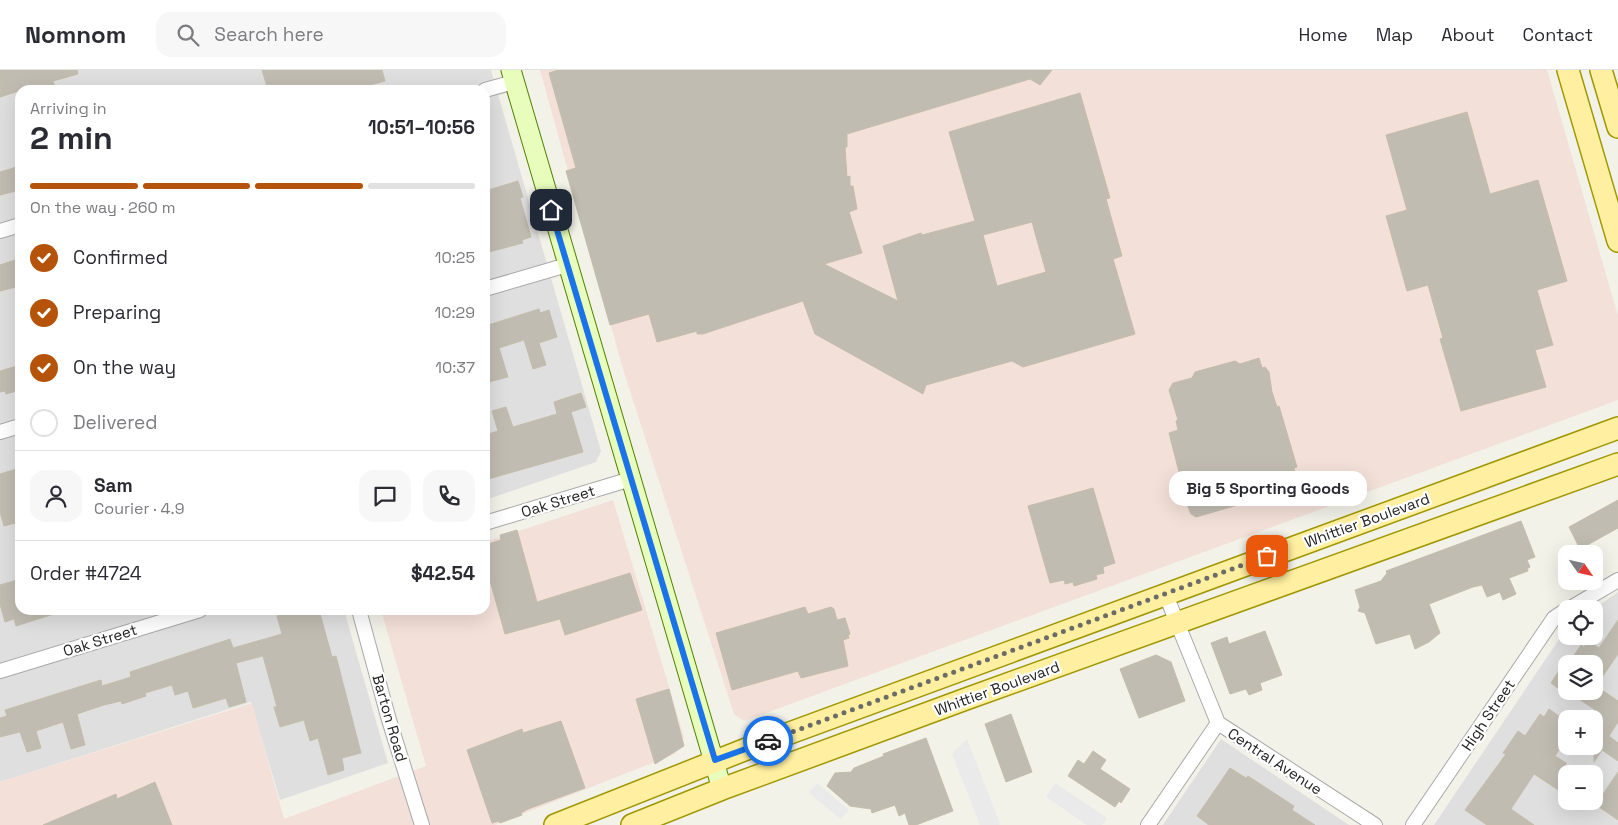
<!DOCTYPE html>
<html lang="en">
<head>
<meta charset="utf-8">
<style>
	body { margin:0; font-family:"Space Grotesk",sans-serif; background:#f7f7f7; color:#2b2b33; height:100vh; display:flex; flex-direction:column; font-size:19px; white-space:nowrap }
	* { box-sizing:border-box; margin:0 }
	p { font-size:16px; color:#7c7c81 }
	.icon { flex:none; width:28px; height:28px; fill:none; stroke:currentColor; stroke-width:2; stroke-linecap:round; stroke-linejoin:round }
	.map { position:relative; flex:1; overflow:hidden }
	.panel { position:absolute; left:15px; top:15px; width:475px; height:530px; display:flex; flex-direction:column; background:#fff; border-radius:15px; box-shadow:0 5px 20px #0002 }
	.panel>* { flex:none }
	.needle { width:32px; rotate:124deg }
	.tools { position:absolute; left:1558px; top:475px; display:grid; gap:10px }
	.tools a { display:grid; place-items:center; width:45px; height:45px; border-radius:10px; background:#fff; box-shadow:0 5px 20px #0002; font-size:25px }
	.pin { position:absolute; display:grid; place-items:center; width:42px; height:42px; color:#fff; margin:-21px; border-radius:10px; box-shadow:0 2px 8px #0006 }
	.courier { position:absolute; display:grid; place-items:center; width:50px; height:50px; margin:-25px; border:4px solid #1a73e8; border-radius:50%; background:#fff; color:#222; box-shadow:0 1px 6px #0007 }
	.bubble { position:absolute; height:35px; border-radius:15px; background:#fff; box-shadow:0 5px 20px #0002; font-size:16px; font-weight:600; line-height:35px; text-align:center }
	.headline em { font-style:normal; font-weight:600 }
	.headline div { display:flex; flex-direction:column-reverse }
	.headline { display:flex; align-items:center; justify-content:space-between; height:85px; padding:0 15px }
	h1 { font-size:32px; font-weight:600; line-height:38px }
	.bar { display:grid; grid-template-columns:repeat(4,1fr); gap:8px 5px; align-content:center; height:60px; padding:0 15px }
	.bar i { height:6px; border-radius:4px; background:#e1e1e2 }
	.bar .selected { background:#b45309 }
	.bar p { grid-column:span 4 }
	.line { display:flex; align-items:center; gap:12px; padding:0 15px; border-top:1px solid #e1e1e2 }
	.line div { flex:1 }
	.round { display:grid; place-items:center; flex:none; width:52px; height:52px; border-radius:15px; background:#f7f7f7 }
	ol { padding:0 15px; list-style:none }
	li { display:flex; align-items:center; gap:15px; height:55px }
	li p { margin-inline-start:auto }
	li .icon { padding:5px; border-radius:50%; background:#b45309; color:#fff; stroke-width:4 }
	li:last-child { color:#7c7c81 }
	li i { width:28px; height:28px; border:2px solid #e1e1e2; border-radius:50% }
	header { display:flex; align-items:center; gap:30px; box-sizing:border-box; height:70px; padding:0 25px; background:#fff; border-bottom:1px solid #e1e1e2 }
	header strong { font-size:24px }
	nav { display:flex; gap:28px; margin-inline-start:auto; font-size:18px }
	.search { width:350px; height:45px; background:#f7f7f7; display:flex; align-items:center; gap:12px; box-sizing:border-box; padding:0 18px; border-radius:15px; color:#7c7c81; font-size:19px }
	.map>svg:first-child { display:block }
	.residential { fill:#e0dfdf; fill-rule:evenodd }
	.commercial { fill:#f3e0d8 }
	.parking { fill:#eaeaea }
	.building { fill:#c0bcb1; stroke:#c5bdaa; fill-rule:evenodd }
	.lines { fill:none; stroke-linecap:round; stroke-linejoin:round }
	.street-casing { stroke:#a9a9a9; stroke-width:16 }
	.secondary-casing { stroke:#508200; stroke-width:21 }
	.primary-casing { stroke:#a09700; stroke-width:24 }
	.street { stroke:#fff; stroke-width:14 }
	.secondary { stroke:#e8fdbc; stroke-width:19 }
	.primary { stroke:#fff0a1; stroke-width:21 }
	.done { stroke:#6b6b68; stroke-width:5; stroke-dasharray:0 9 }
	.route { stroke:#1a73e8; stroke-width:6 }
	.labels { text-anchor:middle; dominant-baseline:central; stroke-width:4.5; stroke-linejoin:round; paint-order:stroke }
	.street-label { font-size:15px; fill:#222; stroke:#fff }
</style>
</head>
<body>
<header>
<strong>Nomnom</strong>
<div class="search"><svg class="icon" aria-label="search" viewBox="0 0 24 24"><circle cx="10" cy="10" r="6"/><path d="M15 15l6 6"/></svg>Search here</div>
<nav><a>Home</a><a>Map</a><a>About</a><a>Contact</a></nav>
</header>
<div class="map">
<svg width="1618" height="755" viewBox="0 0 1618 755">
	<rect width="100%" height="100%" fill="#f2f2e9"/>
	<!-- residential -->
	<g class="residential">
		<polygon points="0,0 491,0 601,381 596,392 485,430 485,20 20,20 20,540 344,540 388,693 280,730 251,632 0,712"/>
		<path d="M1618,522V755H1434L1566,559V566H1594V539ZM1566,594H1594V621H1566ZM1566,649H1594V676H1566ZM1566,704H1594V731H1566Z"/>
		<polygon points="1221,669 1349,755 1163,755"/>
	</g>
	<!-- commercial -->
	<g class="commercial">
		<polygon points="540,0 1547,0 1618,246 1618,330 744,651 734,644 623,299"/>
		<polygon points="613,430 684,667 675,684 495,755 0,755 0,712 252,633 284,749 426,696 381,540 485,540 485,472"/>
	</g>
	<!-- parking -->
	<g class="parking">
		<polygon points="967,669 1000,754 999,755 980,755 952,684"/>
		<polygon points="817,713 849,740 841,749 809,723"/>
		<polygon points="1055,713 1107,748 1102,755 1087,755 1046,727"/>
	</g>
	<!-- building -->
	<g class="building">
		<polygon points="0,0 77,0 78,4 53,11 56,20 40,20 38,15 0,27"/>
		<polygon points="262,0 382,0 385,11 351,20 268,20"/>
		<path d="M558,0H1052L1040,15L1030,9L847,64V77H845L847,107L850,106V116H853L857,139L849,142L862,183L824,194L898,231L883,176L921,163L922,165L975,151L949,62L1080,23L1110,128L1106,129L1122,186L1113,189L1135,264L1023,297L1012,291L926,315L923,324L815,264L803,231L703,264H697V261L657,272L649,244L610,255L566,101L576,98L549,3ZM1032,152L1046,202L997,216L983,165Z"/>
		<polygon points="1467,42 1490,124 1538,110 1567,211 1537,220 1553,275 1535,280 1546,317 1461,341 1440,269 1443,268 1428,215 1407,221 1386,146 1407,140 1386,65"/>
		<polygon points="20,96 20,120 0,125 0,102"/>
		<polygon points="518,111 523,127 520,128 531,167 522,170 523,173 485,183 485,121"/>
		<polygon points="18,189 20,216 0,221 0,195"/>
		<polygon points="539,239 540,243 549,240 557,267 539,273 546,295 533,299 524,270 499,278 508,307 485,313 485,256"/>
		<polygon points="1259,288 1262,298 1265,297 1269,302 1272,322 1277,337 1279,336 1297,397 1294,398 1297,418 1196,447 1191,444 1188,437 1169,363 1178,360 1176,351 1178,350 1169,320 1173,313 1192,308 1195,302 1235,291 1240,294"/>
		<polygon points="20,295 20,320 6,324 5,321 0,322 0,301"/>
		<polygon points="581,323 586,337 571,342 583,382 485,410 485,365 498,361 492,341 506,337 513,357 557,344 554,332"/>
		<polygon points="20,398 20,436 15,437 19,452 4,456 0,442 0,404"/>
		<polygon points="1093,418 1115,493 1103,497 1104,503 1096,505 1097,509 1074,516 1073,512 1065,514 1064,510 1050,513 1028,436"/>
		<polygon points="1618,430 1618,458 1580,479 1569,457"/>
		<polygon points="1521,451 1535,487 1527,490 1530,497 1527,499 1528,501 1509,508 1516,524 1503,530 1500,522 1487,527 1482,515 1473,517 1429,534 1440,563 1429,572 1415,579 1410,564 1376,574 1365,543 1358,541 1360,537 1355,520 1381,511 1387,503 1386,501"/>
		<polygon points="517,460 537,532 630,503 642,540 565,565 560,549 505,564 485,493 485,475 501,470 500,465"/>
		<polygon points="20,509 20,540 57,540 57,543 16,556 14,549 5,552 0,534 0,515"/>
		<polygon points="805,537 808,544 831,537 834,539 837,550 845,548 850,564 848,565 849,568 843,570 848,596 801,608 798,601 732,620 716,563"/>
		<polygon points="298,540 319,540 332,587 336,586 361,683 342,688 344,700 328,705 318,668 310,671 304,650 280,657 274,637 277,637 263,586 236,593 246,632 229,637 226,628 193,638 188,621 175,625 172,615 145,623 146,626 122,634 121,631 104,635 77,644 85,675 71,679 63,652 36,661 41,678 27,682 20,662 0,667 0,648 7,646 5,640 101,610 102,616 131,607 130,602 230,569 233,578 282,564 277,546"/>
		<polygon points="1618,550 1618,584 1596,616 1618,631 1618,652 1609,666 1618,673 1618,691 1602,680 1594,692 1594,639 1567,621 1594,621 1594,594 1568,594 1581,575 1584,577 1588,571 1599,578"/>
		<polygon points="1265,561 1282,605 1260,613 1262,620 1249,625 1246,619 1230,624 1211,573 1227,567 1229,574"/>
		<polygon points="1156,585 1171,592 1185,631 1139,648 1120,599"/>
		<polygon points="1566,590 1566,624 1551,613"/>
		<polygon points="669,619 684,676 655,694 636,629"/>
		<polygon points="1549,639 1566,651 1566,668 1555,686 1566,693 1566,725 1534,704 1511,739 1534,755 1487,755 1465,740 1506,684 1503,683 1518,661 1525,666 1540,644 1544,647"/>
		<polygon points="1011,644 1032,702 1006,712 985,654"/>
		<polygon points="561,651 585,718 528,739 521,743 522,745 500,753 499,751 492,753 467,680 522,659 523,663"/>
		<polygon points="926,668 953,741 916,755 909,755 905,743 899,746 895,735 872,743 871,739 850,736 827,716 835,703 851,702 854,698 884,686 883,684"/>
		<polygon points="1093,681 1106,690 1100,699 1130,719 1121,733 1119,731 1115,737 1068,706 1078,690 1084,694"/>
		<polygon points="1230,698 1246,708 1248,706 1294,736 1292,740 1315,755 1209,755 1197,746"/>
		<polygon points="1618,702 1618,750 1599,737 1602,733 1599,730"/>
		<polygon points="155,712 172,755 43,755 116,724 117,729"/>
	</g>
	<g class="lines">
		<defs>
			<g id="street">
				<polyline points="485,20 514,12"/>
				<polyline points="0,161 20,155"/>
				<polyline points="485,219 567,195"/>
				<polyline points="0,362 20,356"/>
				<polyline points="485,453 631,409"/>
				<polyline points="1165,523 1218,653 1375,755"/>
				<polyline points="1569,539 1618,510"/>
				<polyline points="359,540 389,650 422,755"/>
				<polyline points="0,601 200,540"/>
				<polyline points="1148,755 1218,653"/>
				<polyline points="1413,755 1554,548 1566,540"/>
			</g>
			<polyline id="secondary" points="511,0 722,719"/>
			<g id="primary">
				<polyline points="1568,0 1618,171"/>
				<polyline points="1601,0 1618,57"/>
				<polyline points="555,755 749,678 1618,358"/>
				<polyline points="632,755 722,719 966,629 1618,394"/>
			</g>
		</defs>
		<!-- street casing -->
		<use href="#street" class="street-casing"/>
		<!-- secondary casing -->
		<use href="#secondary" class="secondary-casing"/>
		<!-- primary casing -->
		<use href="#primary" class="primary-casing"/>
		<!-- street -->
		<use href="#street" class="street"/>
		<!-- secondary -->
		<use href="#secondary" class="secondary"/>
		<!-- primary -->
		<use href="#primary" class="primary"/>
	</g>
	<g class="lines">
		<!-- done -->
		<polyline class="done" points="768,671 1267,486"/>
		<!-- route -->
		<polyline class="route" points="551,140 715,690 768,671"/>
	</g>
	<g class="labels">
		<!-- street labels -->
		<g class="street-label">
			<text transform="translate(558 431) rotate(-17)">Oak Street</text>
			<text transform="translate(1367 450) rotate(-20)">Whittier Boulevard</text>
			<text transform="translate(100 570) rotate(-17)">Oak Street</text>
			<text transform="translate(997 618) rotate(-20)">Whittier Boulevard</text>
			<text transform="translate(1488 645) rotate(-56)">High Street</text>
			<text transform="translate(390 648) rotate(74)">Barton Road</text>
			<text transform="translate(1275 691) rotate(33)">Central Avenue</text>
		</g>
	</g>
</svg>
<div class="tools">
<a><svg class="needle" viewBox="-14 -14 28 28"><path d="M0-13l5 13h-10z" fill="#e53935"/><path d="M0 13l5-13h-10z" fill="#7c7c81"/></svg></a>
<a><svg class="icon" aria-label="locate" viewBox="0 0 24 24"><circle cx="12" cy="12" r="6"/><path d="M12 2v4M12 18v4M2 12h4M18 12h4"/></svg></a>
<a><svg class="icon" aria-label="layers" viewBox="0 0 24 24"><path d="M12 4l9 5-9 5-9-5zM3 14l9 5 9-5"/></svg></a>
<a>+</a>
<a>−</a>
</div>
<div class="pin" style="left:1267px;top:486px;background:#ea580c"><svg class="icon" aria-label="bag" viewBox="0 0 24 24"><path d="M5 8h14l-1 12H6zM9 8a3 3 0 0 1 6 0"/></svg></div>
<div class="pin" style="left:551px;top:140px;background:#1f2937"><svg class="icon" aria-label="home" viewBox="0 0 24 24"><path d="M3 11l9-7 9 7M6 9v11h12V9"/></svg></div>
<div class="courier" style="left:768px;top:671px"><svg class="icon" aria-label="car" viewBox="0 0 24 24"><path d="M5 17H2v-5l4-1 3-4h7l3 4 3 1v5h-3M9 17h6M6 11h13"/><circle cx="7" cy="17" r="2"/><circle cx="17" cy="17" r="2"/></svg></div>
<div class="bubble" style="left:1169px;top:401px;width:198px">Big 5 Sporting Goods</div>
<section class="panel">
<div class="headline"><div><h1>2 min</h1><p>Arriving in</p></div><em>10:51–10:56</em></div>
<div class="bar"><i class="selected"></i><i class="selected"></i><i class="selected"></i><i></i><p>On the way · 260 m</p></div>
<ol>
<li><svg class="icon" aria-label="check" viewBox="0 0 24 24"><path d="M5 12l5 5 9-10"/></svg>Confirmed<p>10:25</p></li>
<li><svg class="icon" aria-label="check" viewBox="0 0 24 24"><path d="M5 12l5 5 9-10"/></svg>Preparing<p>10:29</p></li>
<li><svg class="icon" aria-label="check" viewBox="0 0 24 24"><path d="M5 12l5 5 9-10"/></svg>On the way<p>10:37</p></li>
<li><i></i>Delivered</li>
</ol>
<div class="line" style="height:90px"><a class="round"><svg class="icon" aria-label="person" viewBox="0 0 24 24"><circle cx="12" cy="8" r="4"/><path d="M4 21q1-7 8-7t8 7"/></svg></a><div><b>Sam</b><p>Courier · 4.9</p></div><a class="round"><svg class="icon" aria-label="chat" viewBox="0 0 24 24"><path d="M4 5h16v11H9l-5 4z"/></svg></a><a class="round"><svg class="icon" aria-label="phone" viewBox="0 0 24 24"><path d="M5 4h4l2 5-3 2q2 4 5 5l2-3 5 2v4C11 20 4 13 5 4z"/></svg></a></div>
<div class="line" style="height:65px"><div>Order #4724</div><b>$42.54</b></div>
</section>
</div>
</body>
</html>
